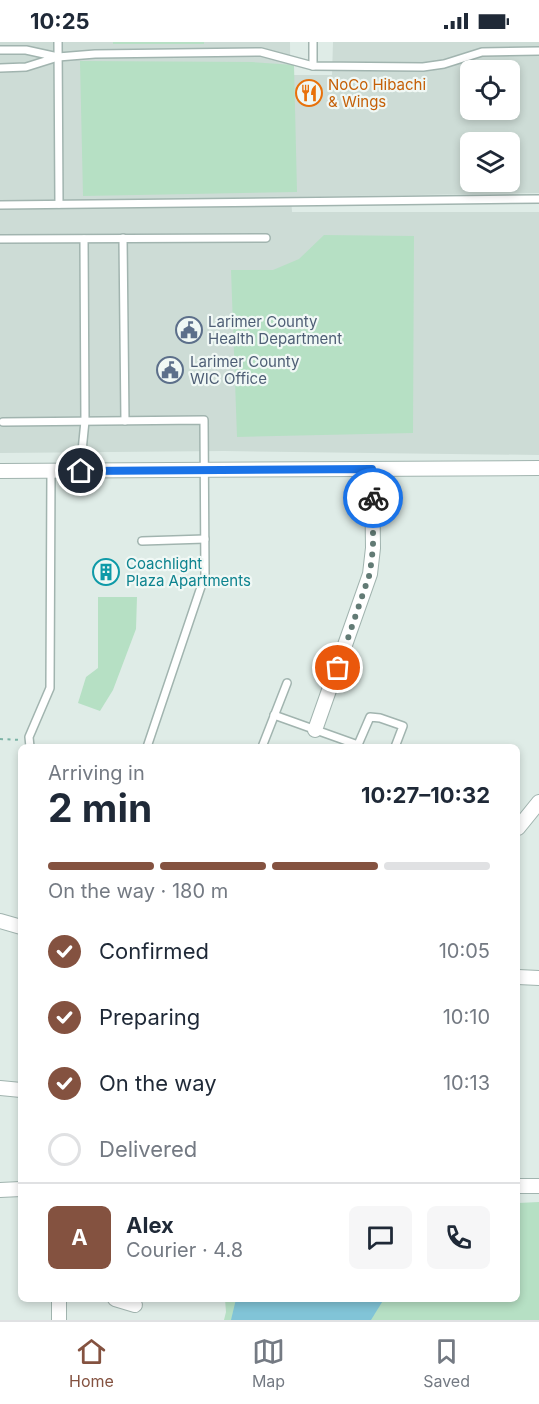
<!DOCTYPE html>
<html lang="en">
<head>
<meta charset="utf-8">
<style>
	body { margin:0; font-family:Inter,sans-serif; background:#f6f6f7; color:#1f2937; height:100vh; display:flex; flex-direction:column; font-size:22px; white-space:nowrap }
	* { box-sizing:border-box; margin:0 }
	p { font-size:20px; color:#747a83 }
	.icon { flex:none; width:33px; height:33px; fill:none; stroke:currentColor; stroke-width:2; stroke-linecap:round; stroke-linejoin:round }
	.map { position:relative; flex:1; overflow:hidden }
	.drawer { position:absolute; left:18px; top:702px; width:502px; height:558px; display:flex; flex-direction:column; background:#fff; border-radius:9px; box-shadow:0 3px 9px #0003 }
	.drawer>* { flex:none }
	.controls { position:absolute; left:460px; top:18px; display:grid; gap:12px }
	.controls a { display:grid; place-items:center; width:60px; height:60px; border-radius:9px; background:#fff; box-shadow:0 3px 9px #0003; font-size:30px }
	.pin { position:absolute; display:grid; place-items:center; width:51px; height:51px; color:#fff; margin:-26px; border:3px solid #fff; border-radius:50%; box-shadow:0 2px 6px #0007 }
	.courier { position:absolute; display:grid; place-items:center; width:60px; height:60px; margin:-30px; border:4px solid #1a73e8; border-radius:50%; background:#fff; color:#222; box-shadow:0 2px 8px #0007 }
	.head em { font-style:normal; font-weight:700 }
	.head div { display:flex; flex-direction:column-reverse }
	.head { display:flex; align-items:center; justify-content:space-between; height:102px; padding:0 30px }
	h1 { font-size:39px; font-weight:700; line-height:45px }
	.bar { display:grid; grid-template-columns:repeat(4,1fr); gap:9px 6px; align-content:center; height:72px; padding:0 30px }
	.bar i { height:8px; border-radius:4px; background:#e0e1e3 }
	.bar .on { background:#845240 }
	.bar p { grid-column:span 4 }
	.line { display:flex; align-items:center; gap:15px; padding:0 30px; border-top:2px solid #e0e1e3 }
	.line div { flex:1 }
	.round { display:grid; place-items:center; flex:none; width:63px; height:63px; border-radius:9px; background:#f6f6f7 }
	ol { padding:0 30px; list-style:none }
	li { display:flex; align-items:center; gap:18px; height:66px }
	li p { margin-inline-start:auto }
	li .icon { padding:6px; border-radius:50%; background:#845240; color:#fff; stroke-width:4 }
	li:last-child { color:#747a83 }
	li i { width:33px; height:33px; border:3px solid #e0e1e3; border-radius:50% }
	.status { display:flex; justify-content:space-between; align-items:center; height:42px; padding:0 30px; background:#fff; direction:ltr }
	.status svg { height:16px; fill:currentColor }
	.menu { display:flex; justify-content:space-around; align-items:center; height:84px; border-top:2px solid #e0e1e3; background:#fff; font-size:16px; color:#747a83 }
	.menu a { display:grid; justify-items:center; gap:3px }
	.menu .on { color:#845240 }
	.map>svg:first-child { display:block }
	.built { fill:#cddcd6; fill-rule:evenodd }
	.green { fill:#b6e0c4 }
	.water { fill:#81c4d7 }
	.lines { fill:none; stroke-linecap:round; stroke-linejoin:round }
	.lane-casing { stroke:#a1b4af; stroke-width:10 }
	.street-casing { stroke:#a1b4af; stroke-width:16 }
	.path { stroke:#7cb3a6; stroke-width:2; stroke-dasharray:3 4.5; stroke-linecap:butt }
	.lane { stroke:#fff; stroke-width:7 }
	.street { stroke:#fff; stroke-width:14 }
	.done { stroke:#627b75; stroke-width:6; stroke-dasharray:0 10.8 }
	.route { stroke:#1a73e8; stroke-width:8 }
	.labels { text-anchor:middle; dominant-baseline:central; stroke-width:4.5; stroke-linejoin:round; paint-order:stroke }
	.food-label { font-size:15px; fill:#c56008; stroke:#f0f8f5; text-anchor:start }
	.service-label { font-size:15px; fill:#4e5e75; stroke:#f0f8f5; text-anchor:start }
	.culture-label { font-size:15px; fill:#0d838f; stroke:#f0f8f5; text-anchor:start }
</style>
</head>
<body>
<div class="status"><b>10:25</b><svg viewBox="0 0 49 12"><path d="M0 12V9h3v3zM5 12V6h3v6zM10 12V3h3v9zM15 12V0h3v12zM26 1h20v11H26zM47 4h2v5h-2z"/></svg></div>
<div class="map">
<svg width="539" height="1278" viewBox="0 0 539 1278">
	<rect width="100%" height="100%" fill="#dfece7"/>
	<!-- built -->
	<path class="built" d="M0,0H290L291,112L292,33H332L333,0H539V151L291,155L292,170H539V413L224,409L0,411ZM471,28H510V68H471ZM471,100H510V140H471Z"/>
	<!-- green -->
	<g class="green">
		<rect x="113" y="0" width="91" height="2"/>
		<polygon points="80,19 252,20 294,23 297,150 83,154"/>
		<polygon points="324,193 414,194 413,391 237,395 231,228 273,228 299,217"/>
		<polygon points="98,555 137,555 136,587 113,648 100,669 78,661 86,635 98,626"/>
		<polygon points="539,1160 539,1278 224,1278 226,1270 225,1257 518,1257 518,1161"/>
	</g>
	<!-- water -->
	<polygon class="water" points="236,1257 384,1257 371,1278 231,1278"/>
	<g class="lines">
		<defs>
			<g id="lane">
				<polyline points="58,0 59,162"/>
				<polyline points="0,8 26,8 58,15 26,25 0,26"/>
				<polyline points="58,15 95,12 261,10 313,24 423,25 444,22 482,10 539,9"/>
				<polyline points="313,24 313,0"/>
				<polyline points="0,163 539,157"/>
				<polyline points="123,196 125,379"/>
				<polyline points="0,197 266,196"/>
				<polyline points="3,380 204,378 205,533 147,705"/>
				<polyline points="80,429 85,379 84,197"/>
				<polyline points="142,499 205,497"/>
				<polyline points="274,673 358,703"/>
				<polyline points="30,705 29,695 50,646 51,429"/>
				<polyline points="262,705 287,641"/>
				<polyline points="357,705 370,675 380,676 403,684 395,705"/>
			</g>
			<g id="street">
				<polyline points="0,429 539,426"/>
				<polyline points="315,688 370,532 373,506 372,427"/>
				<polyline points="518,786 539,760"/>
				<polyline points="0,879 21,885"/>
				<polyline points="518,935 539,936"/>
				<polyline points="0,1046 21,1048"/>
				<polyline points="518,1144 539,1144"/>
				<polyline points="0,1148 21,1147"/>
				<polyline points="59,1257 59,1278"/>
				<polyline points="115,1257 135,1263"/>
			</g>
		</defs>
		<!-- lane casing -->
		<use href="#lane" class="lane-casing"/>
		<!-- street casing -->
		<use href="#street" class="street-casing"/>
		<!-- path -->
		<polyline class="path" points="0,697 21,698"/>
		<!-- lane -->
		<use href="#lane" class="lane"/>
		<!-- street -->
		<use href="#street" class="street"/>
	</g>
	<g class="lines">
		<!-- done -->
		<polyline class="done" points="338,626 370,531 373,506 373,456"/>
		<!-- route -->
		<polyline class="route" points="81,429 372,427 373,456"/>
	</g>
	<!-- icons -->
	<defs>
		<symbol id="restaurant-ring" viewBox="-11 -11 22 22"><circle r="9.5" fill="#f0f8f5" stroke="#e8710a" stroke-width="1.5"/><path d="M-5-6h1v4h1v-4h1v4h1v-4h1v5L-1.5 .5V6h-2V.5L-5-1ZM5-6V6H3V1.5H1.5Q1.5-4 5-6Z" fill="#e8710a"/></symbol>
		<symbol id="civic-ring" viewBox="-11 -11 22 22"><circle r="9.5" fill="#f0f8f5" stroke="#5c6f8a" stroke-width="1.5"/><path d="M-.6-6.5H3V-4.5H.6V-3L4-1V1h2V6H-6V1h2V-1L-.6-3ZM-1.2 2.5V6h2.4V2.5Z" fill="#5c6f8a"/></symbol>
		<symbol id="building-ring" viewBox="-11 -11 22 22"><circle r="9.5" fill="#f0f8f5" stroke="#0f9aa8" stroke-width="1.5"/><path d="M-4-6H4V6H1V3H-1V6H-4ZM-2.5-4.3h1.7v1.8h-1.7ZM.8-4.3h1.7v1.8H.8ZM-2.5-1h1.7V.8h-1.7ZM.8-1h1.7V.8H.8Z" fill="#0f9aa8"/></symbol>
	</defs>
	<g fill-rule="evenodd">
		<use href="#restaurant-ring" x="294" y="36" width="30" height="30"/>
		<use href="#civic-ring" x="174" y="273" width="30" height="30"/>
		<use href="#civic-ring" x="155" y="313" width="30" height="30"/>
		<use href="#building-ring" x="91" y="515" width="30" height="30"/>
	</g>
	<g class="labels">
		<!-- food labels -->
		<g class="food-label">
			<text x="328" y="42">NoCo Hibachi<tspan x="328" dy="17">&amp; Wings</tspan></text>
		</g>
		<!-- service labels -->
		<g class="service-label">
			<text x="208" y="279">Larimer County<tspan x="208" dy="17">Health Department</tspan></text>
			<text x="190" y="319">Larimer County<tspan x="190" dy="17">WIC Office</tspan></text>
		</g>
		<!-- culture labels -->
		<g class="culture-label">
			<text x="126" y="521">Coachlight<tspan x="126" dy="17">Plaza Apartments</tspan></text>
		</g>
	</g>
</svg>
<div class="controls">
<a><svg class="icon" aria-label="locate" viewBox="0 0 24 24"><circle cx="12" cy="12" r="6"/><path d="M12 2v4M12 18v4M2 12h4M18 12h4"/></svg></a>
<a><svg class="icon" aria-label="layers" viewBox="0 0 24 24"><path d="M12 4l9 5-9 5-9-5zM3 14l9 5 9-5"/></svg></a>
</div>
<div class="pin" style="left:338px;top:626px;background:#ea580c"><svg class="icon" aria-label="bag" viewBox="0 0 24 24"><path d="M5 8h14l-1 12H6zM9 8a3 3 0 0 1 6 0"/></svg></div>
<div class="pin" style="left:81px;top:429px;background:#1f2937"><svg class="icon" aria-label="home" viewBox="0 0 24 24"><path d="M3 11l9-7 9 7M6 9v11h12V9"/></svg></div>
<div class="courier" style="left:373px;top:456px"><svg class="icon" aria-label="bike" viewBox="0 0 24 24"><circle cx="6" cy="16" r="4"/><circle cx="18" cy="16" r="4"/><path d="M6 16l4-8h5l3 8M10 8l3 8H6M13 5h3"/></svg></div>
<section class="drawer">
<div class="head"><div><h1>2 min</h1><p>Arriving in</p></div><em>10:27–10:32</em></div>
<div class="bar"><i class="on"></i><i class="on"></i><i class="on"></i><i></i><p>On the way · 180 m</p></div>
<ol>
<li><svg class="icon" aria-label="check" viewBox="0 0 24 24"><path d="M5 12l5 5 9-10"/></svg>Confirmed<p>10:05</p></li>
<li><svg class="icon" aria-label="check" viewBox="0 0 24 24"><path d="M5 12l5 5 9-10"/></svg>Preparing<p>10:10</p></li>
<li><svg class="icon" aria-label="check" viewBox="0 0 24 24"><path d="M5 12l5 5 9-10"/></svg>On the way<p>10:13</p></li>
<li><i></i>Delivered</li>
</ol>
<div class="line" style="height:108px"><b class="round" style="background:#845240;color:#fff">A</b><div><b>Alex</b><p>Courier · 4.8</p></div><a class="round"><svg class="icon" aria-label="chat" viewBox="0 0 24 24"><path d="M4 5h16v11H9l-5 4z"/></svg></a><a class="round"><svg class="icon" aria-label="phone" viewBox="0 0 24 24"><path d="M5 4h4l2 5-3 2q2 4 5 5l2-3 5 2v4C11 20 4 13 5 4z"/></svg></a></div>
</section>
</div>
<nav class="menu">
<a class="on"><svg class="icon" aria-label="home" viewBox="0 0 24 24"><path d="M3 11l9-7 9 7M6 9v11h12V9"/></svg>Home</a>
<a><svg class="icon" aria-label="map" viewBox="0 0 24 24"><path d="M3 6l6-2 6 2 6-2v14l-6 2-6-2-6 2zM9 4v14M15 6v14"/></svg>Map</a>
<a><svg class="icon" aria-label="saved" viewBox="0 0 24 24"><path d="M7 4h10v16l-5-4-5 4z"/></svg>Saved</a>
</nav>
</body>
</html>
